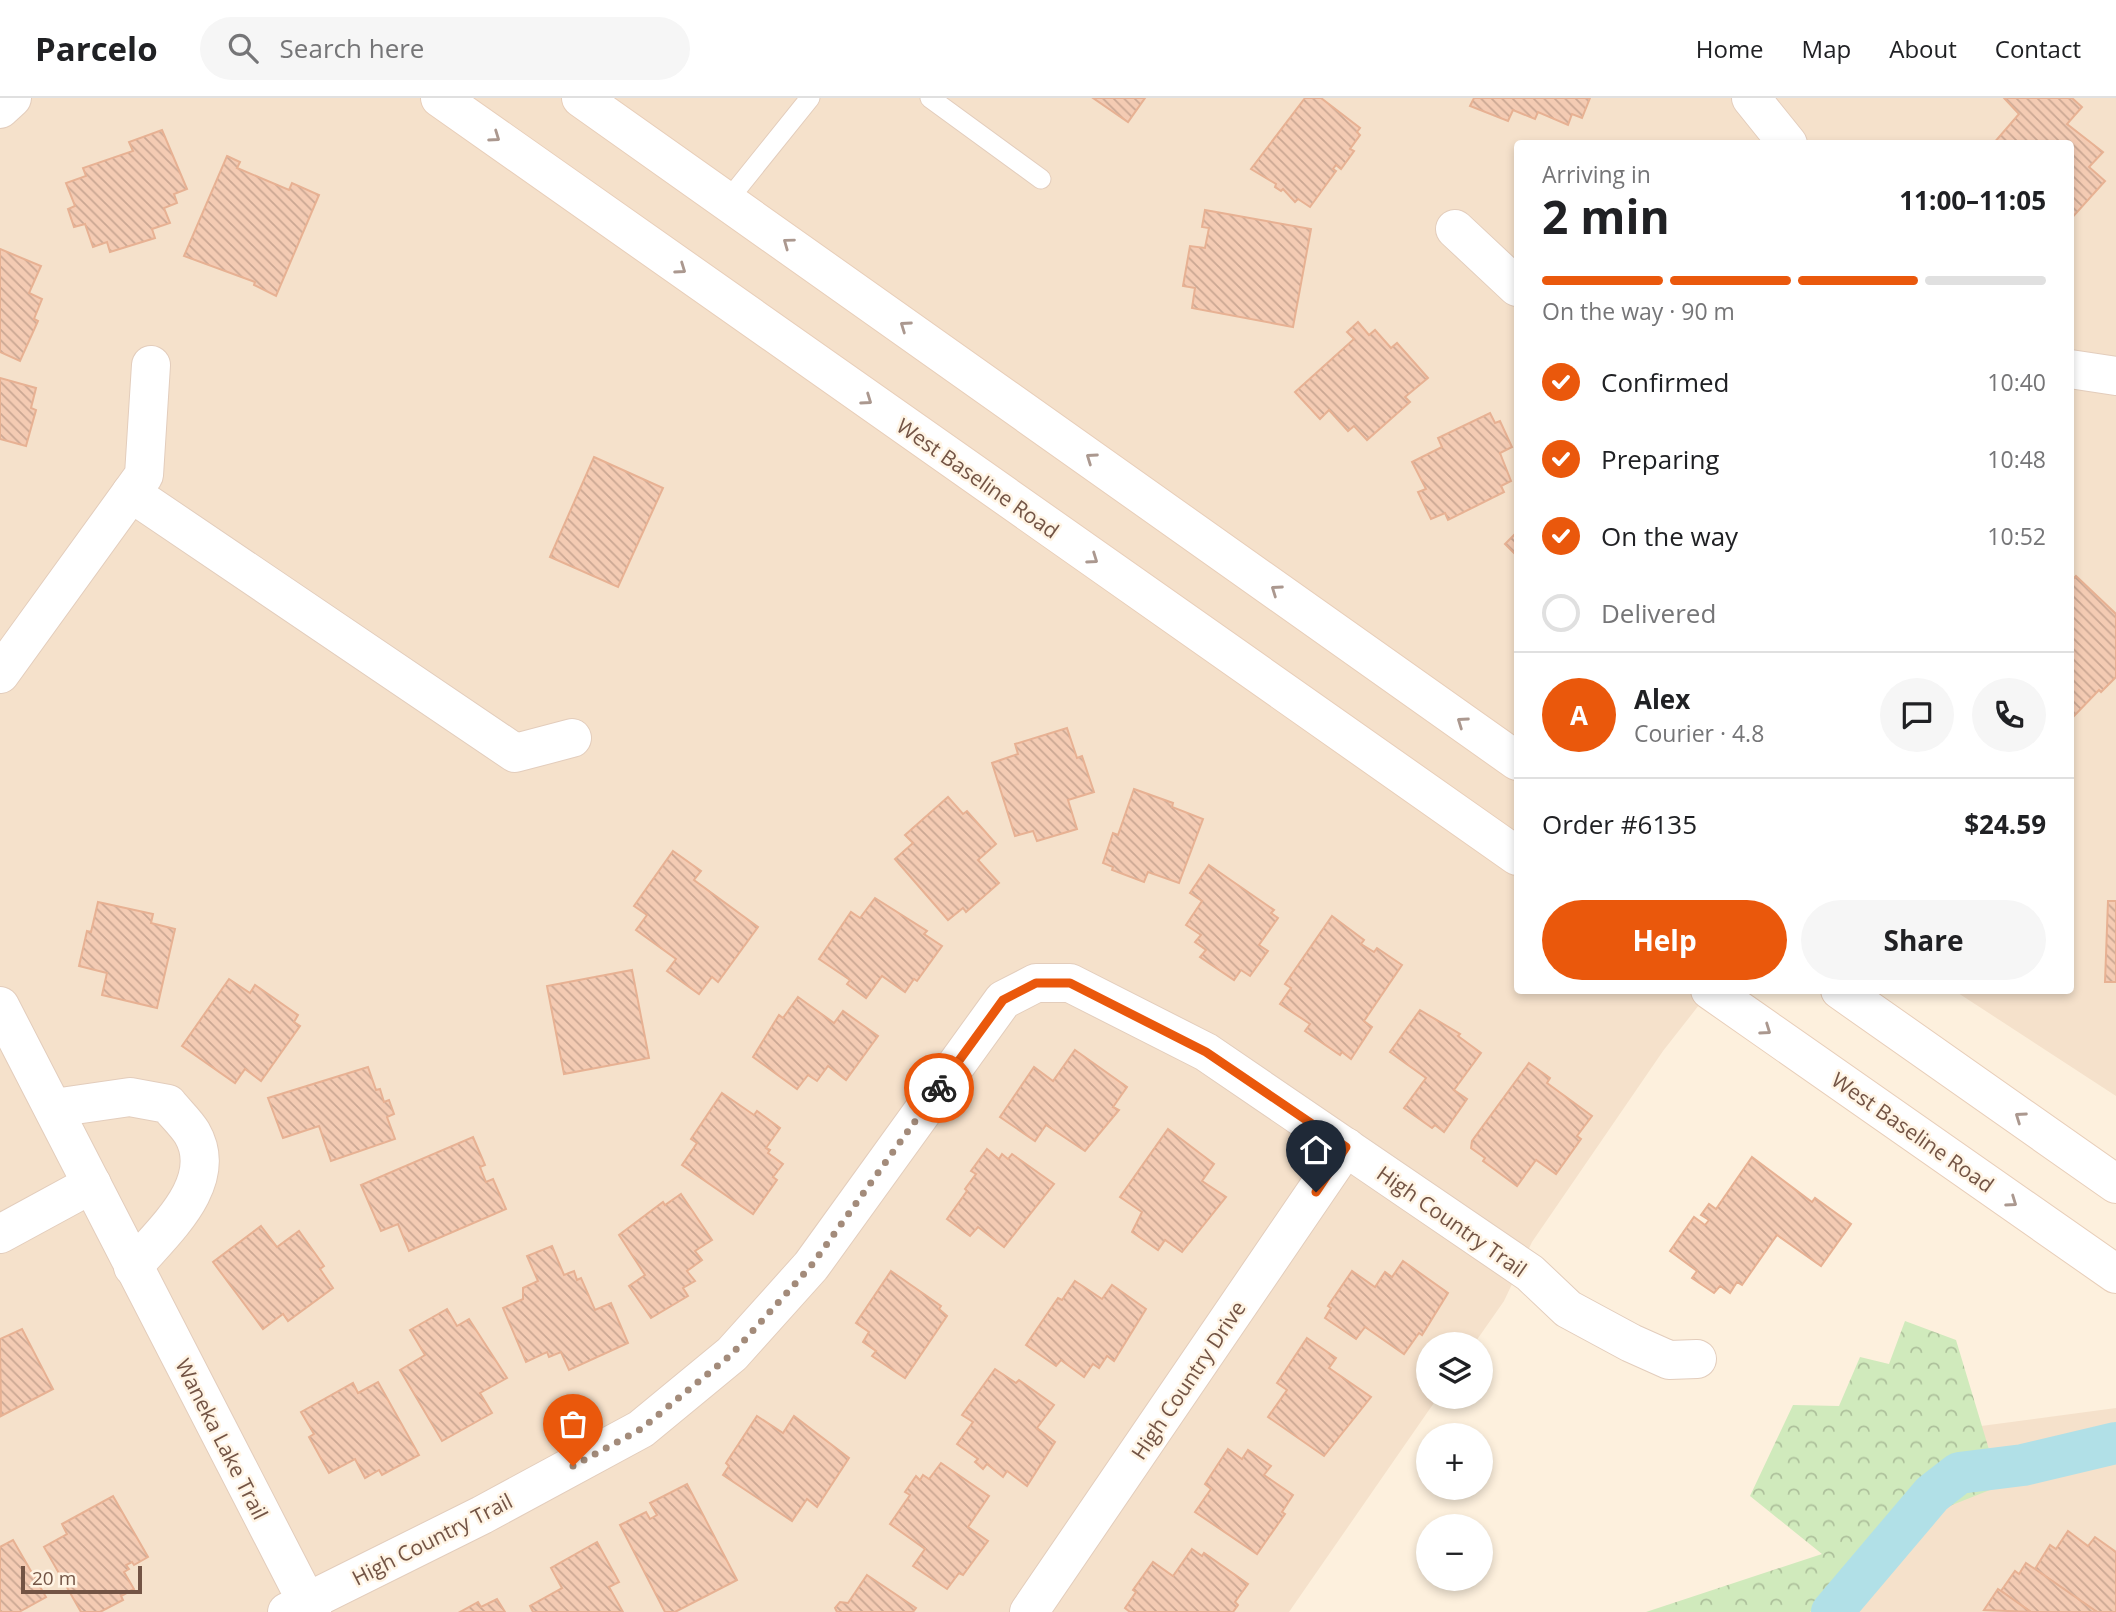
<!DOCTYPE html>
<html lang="en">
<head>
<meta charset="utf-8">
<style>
	body { margin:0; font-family:"Open Sans",sans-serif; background:#f6f6f6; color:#202124; height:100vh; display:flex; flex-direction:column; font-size:26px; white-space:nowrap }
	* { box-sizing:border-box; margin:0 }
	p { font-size:23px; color:#757577 }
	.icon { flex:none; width:38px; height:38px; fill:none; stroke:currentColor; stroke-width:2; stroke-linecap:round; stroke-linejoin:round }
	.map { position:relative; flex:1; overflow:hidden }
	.details { position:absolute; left:1514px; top:42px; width:560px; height:854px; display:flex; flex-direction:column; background:#fff; border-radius:7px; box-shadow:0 4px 10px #0003 }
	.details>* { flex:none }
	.tools { position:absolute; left:1416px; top:1234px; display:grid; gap:14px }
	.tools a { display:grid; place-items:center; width:77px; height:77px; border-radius:50%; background:#fff; box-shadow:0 4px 10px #0003; font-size:35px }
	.scale { position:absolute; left:21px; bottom:18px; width:121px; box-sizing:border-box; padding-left:7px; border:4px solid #735445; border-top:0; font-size:19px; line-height:24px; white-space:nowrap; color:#735445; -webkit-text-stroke:5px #fff4e4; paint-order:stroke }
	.pin { position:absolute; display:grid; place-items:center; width:60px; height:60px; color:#fff; margin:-72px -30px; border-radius:50% 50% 50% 0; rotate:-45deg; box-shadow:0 0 7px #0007 }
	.pin .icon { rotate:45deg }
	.courier { position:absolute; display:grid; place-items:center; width:70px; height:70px; margin:-35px; border:5px solid #ea580c; border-radius:50%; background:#fff; color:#222; box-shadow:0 2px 9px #0007 }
	.summary em { font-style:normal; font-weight:700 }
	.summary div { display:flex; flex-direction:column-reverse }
	.summary { display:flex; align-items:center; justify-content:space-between; height:119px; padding:0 28px }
	h1 { font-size:46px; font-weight:700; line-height:52px }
	.bar { display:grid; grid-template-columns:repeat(4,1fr); gap:10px 7px; align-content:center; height:84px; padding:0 28px }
	.bar i { height:9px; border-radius:5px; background:#e0e0e0 }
	.bar .active { background:#ea580c }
	.bar p { grid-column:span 4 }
	.line { display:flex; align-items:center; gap:18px; padding:0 28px; border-top:2px solid #e0e0e0 }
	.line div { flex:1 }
	.round { display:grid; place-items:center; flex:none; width:74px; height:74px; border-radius:37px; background:#f6f6f6 }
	ol { padding:0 28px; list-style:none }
	li { display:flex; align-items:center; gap:21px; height:77px }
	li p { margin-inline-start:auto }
	li .icon { padding:7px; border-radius:50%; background:#ea580c; color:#fff; stroke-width:4 }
	li:last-child { color:#757577 }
	li i { width:38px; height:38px; border:4px solid #e0e0e0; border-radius:50% }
	.primary-button { display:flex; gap:14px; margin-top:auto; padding:14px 28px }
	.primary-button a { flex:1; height:80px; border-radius:42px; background:#ea580c; color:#fff; font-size:28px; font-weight:700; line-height:80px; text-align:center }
	.primary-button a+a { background:#f6f6f6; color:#202124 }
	header { display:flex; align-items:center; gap:42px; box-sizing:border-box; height:98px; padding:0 35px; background:#fff; border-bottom:2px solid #e0e0e0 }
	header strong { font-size:33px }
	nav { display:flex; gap:38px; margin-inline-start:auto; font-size:24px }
	.search { width:490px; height:63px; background:#f6f6f6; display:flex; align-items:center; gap:18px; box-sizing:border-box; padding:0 24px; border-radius:38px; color:#757577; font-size:26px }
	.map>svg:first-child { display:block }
	.residential { fill:#f5e1cb }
	.forest { fill:url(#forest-crowns) }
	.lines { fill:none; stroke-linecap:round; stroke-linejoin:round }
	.canal { stroke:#b1e0e7; stroke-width:42 }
	.building { fill:url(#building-back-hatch); stroke:#e7b193; stroke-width:2 }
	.service-casing { stroke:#e3cdbc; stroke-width:21 }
	.minor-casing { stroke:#e3cdbc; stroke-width:40 }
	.secondary-casing { stroke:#e8ceb9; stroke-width:40 }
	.service { stroke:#fff; stroke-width:19 }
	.minor { stroke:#fff; stroke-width:38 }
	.secondary { stroke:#fff; stroke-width:38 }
	.oneway { stroke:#ab988f }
	.done { stroke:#a38b7a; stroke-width:7; stroke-dasharray:0 12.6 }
	.route { stroke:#ea580c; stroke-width:9 }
	.labels { text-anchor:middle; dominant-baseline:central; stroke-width:5; stroke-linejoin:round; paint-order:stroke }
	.street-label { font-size:21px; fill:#735445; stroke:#fff4e4 }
</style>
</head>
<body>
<header>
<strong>Parcelo</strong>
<div class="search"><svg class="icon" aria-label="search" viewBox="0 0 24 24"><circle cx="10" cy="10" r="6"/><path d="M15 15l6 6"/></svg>Search here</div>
<nav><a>Home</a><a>Map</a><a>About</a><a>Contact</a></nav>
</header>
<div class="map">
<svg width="2116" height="1514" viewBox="0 0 2116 1514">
	<defs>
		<pattern id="forest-crowns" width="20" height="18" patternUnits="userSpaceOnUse" patternTransform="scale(1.75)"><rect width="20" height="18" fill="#d0eabc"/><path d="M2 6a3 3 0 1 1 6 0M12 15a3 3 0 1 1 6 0" fill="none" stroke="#adc09b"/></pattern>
		<pattern id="building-back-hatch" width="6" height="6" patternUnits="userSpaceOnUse" patternTransform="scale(1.75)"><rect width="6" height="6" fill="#f4cbb3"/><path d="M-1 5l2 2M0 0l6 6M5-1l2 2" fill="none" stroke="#caa793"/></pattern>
	</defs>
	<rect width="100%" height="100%" fill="#fdf0dd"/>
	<!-- residential -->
	<g class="residential">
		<polygon points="0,0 2116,0 2116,998 1955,893 2070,892 2070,46 1517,46 1517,892 1710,893 1663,953 1532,1144 1504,1203 1474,1246 1428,1246 1428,1298 1438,1299 1289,1514 0,1514"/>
		<polygon points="2116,1310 2116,1514 1810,1514 1936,1334"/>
	</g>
	<!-- forest -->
	<polygon class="forest" points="1905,1223 1956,1242 2000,1388 1942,1411 1872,1454 1810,1514 1646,1514 1822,1456 1750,1398 1793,1307 1839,1308 1860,1259 1889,1266"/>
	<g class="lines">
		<!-- canal -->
		<polyline class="canal" points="1832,1514 1932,1396 1959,1375 2023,1367 2116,1345"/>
	</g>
	<!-- building -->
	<g class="building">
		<polygon points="1093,0 1145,0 1128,24"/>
		<polygon points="1305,0 1321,0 1360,30 1357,34 1360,37 1350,51 1354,53 1341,71 1336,67 1333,71 1336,73 1310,109 1298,101 1295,104 1283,91 1281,93 1275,89 1276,86 1251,71"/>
		<polygon points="1474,0 1590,0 1582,20 1572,16 1568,27 1538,14 1535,21 1513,12 1508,23 1470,8"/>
		<polygon points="2072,0 2082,9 2067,26 2103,54 2089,69 2105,83 2070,122 2070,46 1993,46 2019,16 2004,0"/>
		<polygon points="162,32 187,91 174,96 177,105 164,110 170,125 152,131 155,140 110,154 107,144 93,149 85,126 74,129 68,111 75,108 66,85 86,78 83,70 133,53 129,44"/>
		<polygon points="227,58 240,64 237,70 289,92 292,85 319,97 276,198 254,187 255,184 184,158"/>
		<polygon points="1205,112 1311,131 1293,229 1192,210 1195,190 1183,188 1190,148 1205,150 1209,130 1202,129"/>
		<polygon points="0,151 41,168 29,195 42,201 34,221 38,223 20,263 0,254"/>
		<polygon points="1358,224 1369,237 1375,232 1391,250 1397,245 1428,280 1405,299 1410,304 1367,342 1354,328 1348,333 1329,312 1320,321 1295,294 1354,241 1347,234"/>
		<polygon points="0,280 36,290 31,310 36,312 26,348 0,341"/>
		<polygon points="1490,315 1495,325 1500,323 1512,349 1500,355 1511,383 1501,388 1504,394 1448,422 1445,415 1431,421 1418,394 1426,391 1412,364 1442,349 1438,340"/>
		<polygon points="594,359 663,390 618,489 550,459"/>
		<polygon points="1517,434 1517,458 1505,446"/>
		<polygon points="2076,478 2116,516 2116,579 2101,594 2099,592 2073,619 2070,616 2070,484"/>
		<polygon points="1067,630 1077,660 1082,658 1094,694 1068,702 1077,731 1037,743 1033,733 1015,738 992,665 1018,656 1015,646"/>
		<polygon points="1134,691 1173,705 1172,709 1203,721 1179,785 1148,774 1144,784 1112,772 1113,769 1103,765 1113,735 1118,737"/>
		<polygon points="948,699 963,716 967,713 996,746 978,762 999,785 966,814 963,810 948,822 895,761 913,745 905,737"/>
		<polygon points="673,753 701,773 694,782 758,829 718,884 712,879 699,896 667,873 676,861 636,832 647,817 634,808"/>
		<polygon points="1209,767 1274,812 1271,815 1278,820 1259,847 1268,853 1250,878 1241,872 1234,882 1200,859 1206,852 1195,844 1201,837 1186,827 1202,803 1190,795"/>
		<polygon points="875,800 927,833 924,836 942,848 917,883 914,881 905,894 882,878 866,900 847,886 850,882 819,861 851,814 860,820"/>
		<polygon points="2108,803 2116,803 2116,884 2105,884"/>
		<polygon points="98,804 153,816 151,825 175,831 157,910 102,897 107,875 79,868 87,833 91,834"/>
		<polygon points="1332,818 1364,842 1361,846 1374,854 1377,850 1402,867 1364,923 1372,929 1351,961 1342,954 1340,957 1305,933 1310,926 1280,906 1291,890 1285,886"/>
		<polygon points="632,872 649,960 564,976 547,888"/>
		<polygon points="229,881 250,895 255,887 298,917 294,924 300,928 261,983 245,971 235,985 182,948"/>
		<polygon points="798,899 834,925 843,913 878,938 846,982 828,968 817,983 808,977 797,991 753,959 779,917 783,920"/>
		<polygon points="1420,912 1460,936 1458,938 1481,955 1454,992 1467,1001 1444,1034 1435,1027 1432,1030 1404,1010 1426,980 1390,954"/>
		<polygon points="1075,952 1127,989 1113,1009 1119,1012 1085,1053 1046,1027 1035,1043 1000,1019 1034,969 1053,983"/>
		<polygon points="1529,965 1550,980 1547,985 1592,1018 1577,1038 1581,1041 1556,1076 1536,1062 1517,1088 1483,1063 1485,1060 1471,1050 1472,1043"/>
		<polygon points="368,969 376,992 380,991 384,1004 389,1002 394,1016 387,1019 395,1041 331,1063 319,1028 283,1040 268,1000"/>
		<polygon points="722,995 754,1017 757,1013 780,1030 766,1050 770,1052 768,1055 783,1066 773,1079 777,1082 753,1116 682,1067 697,1045 691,1041"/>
		<polygon points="1168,1031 1214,1066 1202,1083 1226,1099 1182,1154 1165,1142 1158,1152 1132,1134 1142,1114 1120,1099"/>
		<polygon points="473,1039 485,1067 480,1069 486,1084 493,1081 506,1111 409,1153 398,1126 381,1133 361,1087"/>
		<polygon points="987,1051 999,1061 1002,1056 1008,1061 1012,1056 1054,1086 1004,1149 978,1129 970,1138 947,1121 967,1093 965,1091 976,1076 971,1073"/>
		<polygon points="1752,1059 1812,1104 1815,1100 1851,1126 1821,1168 1777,1137 1742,1187 1737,1184 1730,1195 1720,1188 1714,1195 1692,1180 1697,1173 1670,1153 1694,1119 1705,1127 1709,1122 1701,1117 1709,1106 1716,1111"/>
		<polygon points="681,1096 712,1142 695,1153 702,1162 687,1173 695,1183 683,1190 688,1198 651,1220 629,1188 645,1177 619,1137 663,1104 665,1107"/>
		<polygon points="261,1128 277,1149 299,1133 324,1168 320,1171 333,1190 288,1223 283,1216 263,1231 213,1164"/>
		<polygon points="552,1148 564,1177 574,1173 577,1182 581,1180 595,1212 611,1205 628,1245 569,1272 561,1254 549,1259 547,1254 526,1264 503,1210 523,1201 523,1190 538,1183 527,1158"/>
		<polygon points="1403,1163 1448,1195 1422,1237 1419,1235 1404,1256 1365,1229 1356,1241 1325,1220 1331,1210 1328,1208 1352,1173 1375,1189 1385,1174 1392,1179"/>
		<polygon points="891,1173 941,1208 939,1211 947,1218 905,1280 872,1258 876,1253 863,1244 869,1234 856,1225"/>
		<polygon points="1075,1183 1102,1201 1112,1187 1146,1211 1114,1263 1107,1258 1099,1270 1093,1266 1084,1279 1061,1262 1056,1268 1026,1247 1058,1200 1062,1202"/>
		<polygon points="447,1211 457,1228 469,1221 507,1280 480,1295 492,1315 442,1343 400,1272 425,1257 410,1232"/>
		<polygon points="22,1231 53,1291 1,1318 0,1241"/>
		<polygon points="1307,1240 1336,1260 1329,1270 1371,1299 1324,1358 1268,1319 1287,1292 1277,1285"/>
		<polygon points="995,1271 1016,1285 1019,1282 1054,1307 1037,1330 1055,1344 1027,1388 1007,1373 1003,1379 987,1366 983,1371 975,1364 978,1361 957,1346 973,1324 962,1317"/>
		<polygon points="378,1284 419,1357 382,1377 379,1372 365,1380 355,1361 329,1375 309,1339 314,1336 301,1314 353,1285 358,1295"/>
		<polygon points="757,1318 783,1335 794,1318 849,1360 817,1409 807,1401 792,1423 723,1377 729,1368 726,1365"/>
		<polygon points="1228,1351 1242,1361 1248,1352 1271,1368 1264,1377 1293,1397 1282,1414 1285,1416 1257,1456 1195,1414 1211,1391 1205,1386"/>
		<polygon points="941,1365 989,1398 968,1429 988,1443 963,1477 959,1475 947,1491 913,1468 925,1451 890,1426 910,1397 905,1394 916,1378 920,1382 923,1377 929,1381"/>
		<polygon points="687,1386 737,1482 675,1514 665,1514 620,1427 646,1414 650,1421 657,1417 650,1405"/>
		<polygon points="113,1398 148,1459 134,1467 132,1464 126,1467 129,1471 124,1474 134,1491 121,1498 123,1502 100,1514 81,1514 44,1449 67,1436 62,1426"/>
		<polygon points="2068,1433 2088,1448 2095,1439 2116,1454 2116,1514 2097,1514 2035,1471 2050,1447 2056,1451"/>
		<polygon points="13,1442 46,1499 19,1514 0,1514 0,1449"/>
		<polygon points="597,1444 619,1484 609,1489 623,1514 533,1514 530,1508 562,1490 551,1470"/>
		<polygon points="1192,1451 1202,1458 1204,1455 1248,1486 1235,1504 1238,1507 1233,1514 1130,1514 1125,1510 1136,1494 1133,1492 1153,1464 1173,1478"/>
		<polygon points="2026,1465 2035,1471 2097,1514 2031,1514 2001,1493 2015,1473 2019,1476"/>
		<polygon points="867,1477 916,1510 913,1514 837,1514 835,1510 840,1504 848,1505"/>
		<polygon points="1998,1491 2001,1493 2031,1514 1984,1512"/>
		<polygon points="497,1501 505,1514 460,1514 478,1504 481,1509"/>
	</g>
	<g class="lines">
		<defs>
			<g id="service">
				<polyline points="930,0 1041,81"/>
				<polyline points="728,102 810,0"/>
			</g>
			<g id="minor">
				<polyline points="1751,0 1788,46"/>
				<polyline points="0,11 12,0"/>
				<polyline points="1455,131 1517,189"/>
				<polyline points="2070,271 2116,278"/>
				<polyline points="131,395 515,655 572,640"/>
				<polyline points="0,576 144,377 151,267"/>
				<polyline points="0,908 312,1514"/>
				<path d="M54,1010L130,999L168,1006C175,1015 186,1025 192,1035C221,1085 162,1134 133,1169"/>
				<polyline points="0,1136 92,1086"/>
				<polyline points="287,1514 482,1417 641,1331 732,1256 811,1168 1003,902 1036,885 1070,885 1206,954 1530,1175 1568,1211 1631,1245 1669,1262 1697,1261"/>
				<polyline points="1029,1514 1346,1049"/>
			</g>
			<g id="secondary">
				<polyline points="440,0 1517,758"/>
				<polyline points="581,0 1517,663"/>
				<polyline points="1710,892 2116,1176"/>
				<polyline points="1840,892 2116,1086"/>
			</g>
		</defs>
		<!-- service casing -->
		<use href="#service" class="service-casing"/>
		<!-- minor casing -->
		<use href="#minor" class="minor-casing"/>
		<!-- secondary casing -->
		<use href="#secondary" class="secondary-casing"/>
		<!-- service -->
		<use href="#service" class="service"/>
		<!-- minor -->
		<use href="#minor" class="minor"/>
		<!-- secondary -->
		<use href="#secondary" class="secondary"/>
	</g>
	<!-- one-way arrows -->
	<defs><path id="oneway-chevron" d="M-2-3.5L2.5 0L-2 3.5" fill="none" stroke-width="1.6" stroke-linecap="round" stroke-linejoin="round" transform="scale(1.75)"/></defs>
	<g class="oneway">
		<use href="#oneway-chevron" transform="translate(495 39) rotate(35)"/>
		<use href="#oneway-chevron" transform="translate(788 145) rotate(-144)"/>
		<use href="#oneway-chevron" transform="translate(681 171) rotate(35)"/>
		<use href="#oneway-chevron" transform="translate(905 228) rotate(-145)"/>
		<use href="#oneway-chevron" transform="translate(867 302) rotate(35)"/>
		<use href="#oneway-chevron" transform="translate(1091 360) rotate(-145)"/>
		<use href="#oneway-chevron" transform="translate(1093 461) rotate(35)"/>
		<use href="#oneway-chevron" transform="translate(1276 492) rotate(-145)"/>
		<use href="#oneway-chevron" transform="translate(1462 624) rotate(-145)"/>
		<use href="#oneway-chevron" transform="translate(1766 932) rotate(35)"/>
		<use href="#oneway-chevron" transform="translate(2020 1019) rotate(-145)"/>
		<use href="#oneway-chevron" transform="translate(2012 1104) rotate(35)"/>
	</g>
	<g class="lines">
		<!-- done -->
		<polyline class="done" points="573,1368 641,1331 732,1256 811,1168 939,990"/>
		<!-- route -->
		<polyline class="route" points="939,990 1003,902 1036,885 1070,885 1206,954 1346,1049 1316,1094"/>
	</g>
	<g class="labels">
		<!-- street labels -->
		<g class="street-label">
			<text transform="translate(978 380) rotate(35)">West Baseline Road</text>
			<text transform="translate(1913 1034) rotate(35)">West Baseline Road</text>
			<text transform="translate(1452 1123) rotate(35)">High Country Trail</text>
			<text transform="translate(1188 1282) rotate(-56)">High Country Drive</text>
			<text transform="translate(222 1341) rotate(63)">Waneka Lake Trail</text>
			<text transform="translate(432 1441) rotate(-27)">High Country Trail</text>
		</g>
	</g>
</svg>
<div class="tools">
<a><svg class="icon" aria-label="layers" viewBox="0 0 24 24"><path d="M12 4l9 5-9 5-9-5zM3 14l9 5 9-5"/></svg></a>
<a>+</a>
<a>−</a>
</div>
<div class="scale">20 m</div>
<div class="pin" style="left:573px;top:1368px;background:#ea580c"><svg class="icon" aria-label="bag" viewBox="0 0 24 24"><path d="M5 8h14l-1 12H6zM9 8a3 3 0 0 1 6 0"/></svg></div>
<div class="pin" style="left:1316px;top:1094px;background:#1f2937"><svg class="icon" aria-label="home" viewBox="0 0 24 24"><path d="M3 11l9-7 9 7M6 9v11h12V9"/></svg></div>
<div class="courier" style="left:939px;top:990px"><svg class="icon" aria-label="bike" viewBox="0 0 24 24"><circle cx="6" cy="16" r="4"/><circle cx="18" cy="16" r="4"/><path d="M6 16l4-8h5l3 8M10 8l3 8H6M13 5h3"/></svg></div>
<section class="details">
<div class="summary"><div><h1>2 min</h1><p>Arriving in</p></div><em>11:00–11:05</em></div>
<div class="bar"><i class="active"></i><i class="active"></i><i class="active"></i><i></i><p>On the way · 90 m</p></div>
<ol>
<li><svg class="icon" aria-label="check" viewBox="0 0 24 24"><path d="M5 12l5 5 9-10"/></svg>Confirmed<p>10:40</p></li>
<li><svg class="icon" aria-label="check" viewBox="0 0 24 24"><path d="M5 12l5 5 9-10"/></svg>Preparing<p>10:48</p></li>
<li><svg class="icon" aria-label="check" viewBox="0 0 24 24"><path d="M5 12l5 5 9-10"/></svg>On the way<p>10:52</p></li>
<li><i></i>Delivered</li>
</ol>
<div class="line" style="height:126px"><b class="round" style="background:#ea580c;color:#fff">A</b><div><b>Alex</b><p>Courier · 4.8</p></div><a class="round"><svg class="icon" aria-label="chat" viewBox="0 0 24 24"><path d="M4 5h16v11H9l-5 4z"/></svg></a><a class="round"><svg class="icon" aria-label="phone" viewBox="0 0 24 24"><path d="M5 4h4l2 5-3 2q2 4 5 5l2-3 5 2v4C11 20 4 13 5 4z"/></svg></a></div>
<div class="line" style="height:91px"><div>Order #6135</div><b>$24.59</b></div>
<div class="primary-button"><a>Help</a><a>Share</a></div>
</section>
</div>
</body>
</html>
